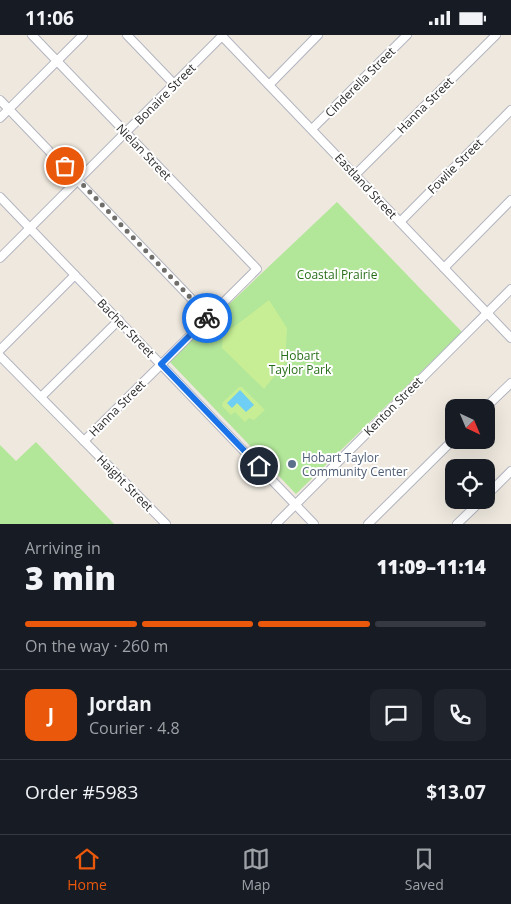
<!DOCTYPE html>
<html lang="en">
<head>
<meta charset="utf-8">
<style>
	body { margin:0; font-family:"Open Sans",sans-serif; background:#20242c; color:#f1f3f6; height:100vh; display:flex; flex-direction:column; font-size:19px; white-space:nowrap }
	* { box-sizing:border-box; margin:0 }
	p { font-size:16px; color:#9ea1a6 }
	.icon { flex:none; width:28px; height:28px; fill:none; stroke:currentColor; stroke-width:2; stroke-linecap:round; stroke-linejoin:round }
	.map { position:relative; height:489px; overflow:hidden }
	.side { display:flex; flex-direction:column; background:#171b24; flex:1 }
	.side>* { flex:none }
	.needle { width:32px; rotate:136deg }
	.buttons { position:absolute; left:445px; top:364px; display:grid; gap:10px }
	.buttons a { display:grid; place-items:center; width:50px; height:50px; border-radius:10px; background:#171b24; box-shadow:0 5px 20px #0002; font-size:25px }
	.pin { position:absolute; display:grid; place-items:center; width:42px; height:42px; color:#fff; margin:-21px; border:2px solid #fff; border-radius:50%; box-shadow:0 1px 5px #0007 }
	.courier { position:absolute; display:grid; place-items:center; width:50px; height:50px; margin:-25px; border:4px solid #1a73e8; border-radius:50%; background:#fff; color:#222; box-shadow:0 1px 6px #0007 }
	.head em { font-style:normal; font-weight:800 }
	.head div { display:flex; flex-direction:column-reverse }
	.head { display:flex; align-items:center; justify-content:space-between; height:85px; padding:0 25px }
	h1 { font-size:32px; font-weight:800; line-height:38px }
	.bar { display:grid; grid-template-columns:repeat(4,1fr); gap:8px 5px; align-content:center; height:60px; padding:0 25px }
	.bar i { height:6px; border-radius:4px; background:#363941 }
	.bar .current { background:#ea580c }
	.bar p { grid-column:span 4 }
	.line { display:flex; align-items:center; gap:12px; padding:0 25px; border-top:1px solid #363941 }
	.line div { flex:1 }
	.round { display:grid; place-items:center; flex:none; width:52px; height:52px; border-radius:10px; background:#20242c }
	.status { display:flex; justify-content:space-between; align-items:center; height:35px; padding:0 25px; background:#171b24; direction:ltr }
	.status svg { height:14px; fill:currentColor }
	.tabs { display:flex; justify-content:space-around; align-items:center; height:70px; border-top:1px solid #363941; background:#171b24; font-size:14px; color:#9ea1a6 }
	.tabs a { display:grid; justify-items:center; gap:2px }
	.tabs .current { color:#ea580c }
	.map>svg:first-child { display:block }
	.green { fill:#b2e699 }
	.pitch { fill:#c7ee95 }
	.water { fill:#6ecef3 }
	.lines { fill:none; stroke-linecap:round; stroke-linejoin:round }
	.minor-casing { stroke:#b2b4c0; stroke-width:10 }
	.minor { stroke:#fff; stroke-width:8 }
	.done { stroke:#706e6a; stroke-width:5; stroke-dasharray:0 9 }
	.route { stroke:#1a73e8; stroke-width:6 }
	.service-dot { fill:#5c6f8a; stroke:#fff; stroke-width:2 }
	.labels { text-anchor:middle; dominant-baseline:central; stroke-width:4; stroke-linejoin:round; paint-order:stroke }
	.street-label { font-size:12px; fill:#2c2c2c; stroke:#fff }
	.park-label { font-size:12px; fill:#286e18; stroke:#fff }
	.service-label { font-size:12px; fill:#4e5e75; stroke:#fff; text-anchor:start }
</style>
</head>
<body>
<div class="status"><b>11:06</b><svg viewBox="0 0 49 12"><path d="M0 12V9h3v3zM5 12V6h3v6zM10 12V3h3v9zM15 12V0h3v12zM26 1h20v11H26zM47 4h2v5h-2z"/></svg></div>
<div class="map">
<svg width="511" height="489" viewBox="0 0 511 489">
	<rect width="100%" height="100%" fill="#eee8de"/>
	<!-- green -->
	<g class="green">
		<polygon points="337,167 462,297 296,459 169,326"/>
		<polygon points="36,407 114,489 0,489 0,410 16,426"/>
	</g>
	<!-- pitch -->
	<g class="pitch">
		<polygon points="269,265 287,293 285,328 264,354 222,313 223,300"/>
		<polygon points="239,352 242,352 265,375 254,385 249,383 245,387 235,377 231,380 222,371 223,367"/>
	</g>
	<!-- water -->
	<polygon class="water" points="240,355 254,370 246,377 237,368 232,373 227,368"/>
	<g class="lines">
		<defs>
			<g id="minor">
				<polyline points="32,0 257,234 84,406"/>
				<polyline points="127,0 174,49"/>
				<polyline points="221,0 511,303"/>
				<polyline points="269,50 318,0"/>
				<polyline points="0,65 208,281"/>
				<polyline points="0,83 83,0"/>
				<polyline points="312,94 407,0"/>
				<polyline points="355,140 496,0"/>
				<polyline points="0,162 314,489"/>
				<polyline points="400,187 511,75"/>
				<polyline points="0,223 223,0"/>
				<polyline points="444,233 511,165"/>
				<polyline points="0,315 75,240"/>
				<polyline points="0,321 166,489"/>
				<polyline points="41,362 119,285"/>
				<polyline points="486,372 511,348"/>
				<polyline points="486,461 511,436"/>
				<polyline points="276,489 511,254"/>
				<polyline points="368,489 454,404"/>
				<polyline points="457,489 482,465"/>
			</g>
		</defs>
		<!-- minor casing -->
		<use href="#minor" class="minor-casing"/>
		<!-- minor -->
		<use href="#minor" class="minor"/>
	</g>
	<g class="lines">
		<!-- done -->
		<polyline class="done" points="65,131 208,281 207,283"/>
		<!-- route -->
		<polyline class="route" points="207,283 161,329 259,431"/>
	</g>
	<!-- markers -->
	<circle class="service-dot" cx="292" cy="429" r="5"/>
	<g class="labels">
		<!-- street labels -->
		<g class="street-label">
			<text transform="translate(360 47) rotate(-45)">Cinderella Street</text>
			<text transform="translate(165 59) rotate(-45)">Bonaire Street</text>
			<text transform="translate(425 70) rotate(-45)">Hanna Street</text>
			<text transform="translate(144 117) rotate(46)">Nielan Street</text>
			<text transform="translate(455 131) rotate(-45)">Fowlie Street</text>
			<text transform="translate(366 151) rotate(47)">Eastland Street</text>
			<text transform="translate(126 293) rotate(46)">Bacher Street</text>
			<text transform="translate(393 371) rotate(-45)">Kenton Street</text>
			<text transform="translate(117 373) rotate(-45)">Hanna Street</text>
			<text transform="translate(125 448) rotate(45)">Haight Street</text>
		</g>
		<!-- park labels -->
		<g class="park-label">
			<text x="337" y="239">Coastal Prairie</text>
			<text x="300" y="320">Hobart<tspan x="300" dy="14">Taylor Park</tspan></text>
		</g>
		<!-- service labels -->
		<g class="service-label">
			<text x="302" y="422">Hobart Taylor<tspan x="302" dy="14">Community Center</tspan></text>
		</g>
	</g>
</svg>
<div class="buttons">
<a><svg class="needle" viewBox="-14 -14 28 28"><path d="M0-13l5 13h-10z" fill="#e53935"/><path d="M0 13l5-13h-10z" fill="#9ea1a6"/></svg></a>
<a><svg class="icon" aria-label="locate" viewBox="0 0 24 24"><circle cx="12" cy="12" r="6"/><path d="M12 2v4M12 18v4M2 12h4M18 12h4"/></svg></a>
</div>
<div class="pin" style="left:65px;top:131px;background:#ea580c"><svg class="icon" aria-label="bag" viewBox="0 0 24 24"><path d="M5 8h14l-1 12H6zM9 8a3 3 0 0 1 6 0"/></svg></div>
<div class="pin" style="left:259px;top:431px;background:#1f2937"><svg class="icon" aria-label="home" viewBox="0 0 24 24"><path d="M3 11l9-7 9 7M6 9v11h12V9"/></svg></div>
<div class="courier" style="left:207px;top:283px"><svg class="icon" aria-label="bike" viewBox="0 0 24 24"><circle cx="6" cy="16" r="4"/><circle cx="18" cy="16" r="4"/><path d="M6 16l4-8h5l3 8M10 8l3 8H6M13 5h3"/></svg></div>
</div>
<section class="side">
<div class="head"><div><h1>3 min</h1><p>Arriving in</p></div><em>11:09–11:14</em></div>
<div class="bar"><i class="current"></i><i class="current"></i><i class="current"></i><i></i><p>On the way · 260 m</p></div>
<div class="line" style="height:90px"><b class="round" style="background:#ea580c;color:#fff">J</b><div><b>Jordan</b><p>Courier · 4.8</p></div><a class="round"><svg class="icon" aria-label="chat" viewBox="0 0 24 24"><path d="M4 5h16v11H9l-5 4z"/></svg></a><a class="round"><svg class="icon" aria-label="phone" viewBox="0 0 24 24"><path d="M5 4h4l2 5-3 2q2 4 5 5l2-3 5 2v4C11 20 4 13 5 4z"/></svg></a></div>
<div class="line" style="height:65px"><div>Order #5983</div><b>$13.07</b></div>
</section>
<nav class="tabs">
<a class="current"><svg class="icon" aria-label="home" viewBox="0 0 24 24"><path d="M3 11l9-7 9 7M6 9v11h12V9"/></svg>Home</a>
<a><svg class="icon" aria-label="map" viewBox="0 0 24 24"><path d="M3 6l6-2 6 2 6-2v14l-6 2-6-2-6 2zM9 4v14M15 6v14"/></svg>Map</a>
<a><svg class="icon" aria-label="saved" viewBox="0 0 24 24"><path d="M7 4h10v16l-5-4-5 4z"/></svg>Saved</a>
</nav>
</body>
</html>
